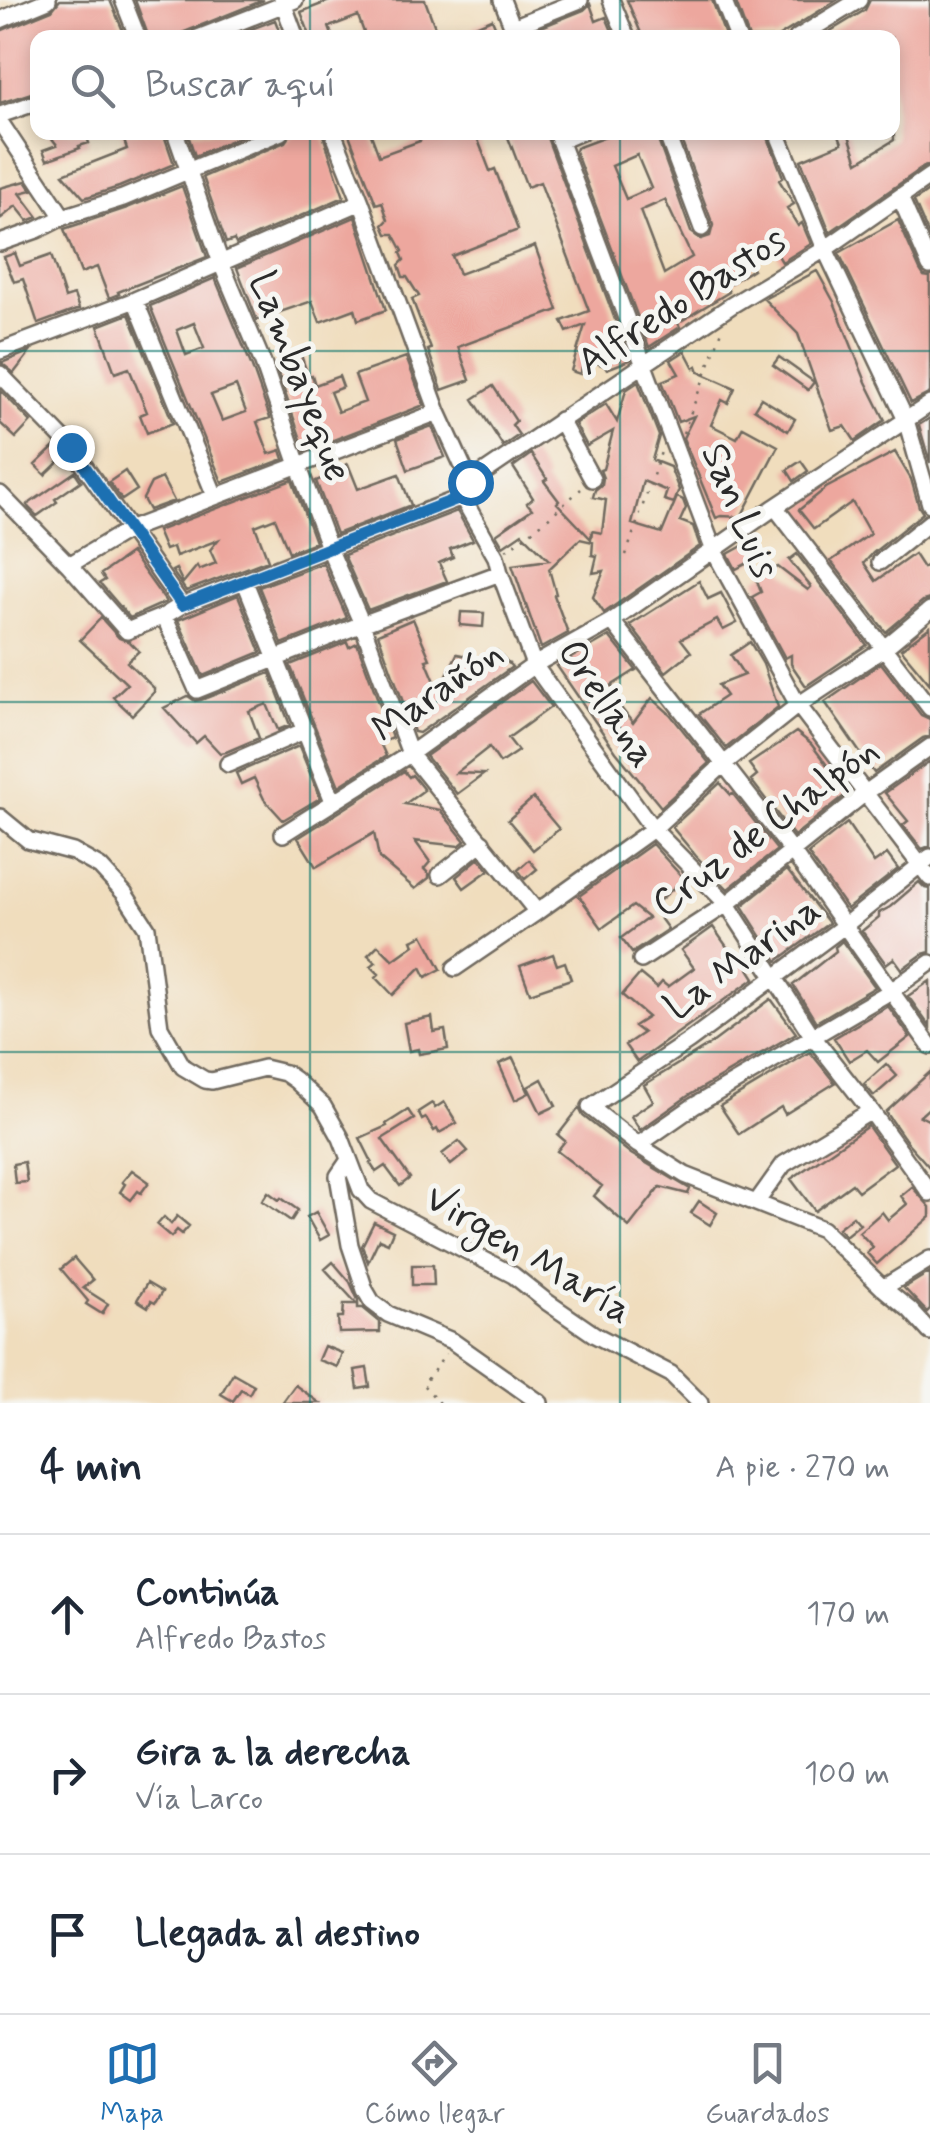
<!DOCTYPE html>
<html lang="es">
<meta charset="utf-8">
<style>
body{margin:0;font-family:Mynerve,sans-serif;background:#f2f2f3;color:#1f2937}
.stop{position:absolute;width:30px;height:30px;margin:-22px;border:8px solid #1f6fb2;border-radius:50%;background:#fff}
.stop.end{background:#1f6fb2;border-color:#fff;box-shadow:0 2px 10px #0008}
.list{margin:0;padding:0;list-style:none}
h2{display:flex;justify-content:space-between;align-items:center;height:130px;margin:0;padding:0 40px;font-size:42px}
h2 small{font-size:32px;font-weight:400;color:#747a83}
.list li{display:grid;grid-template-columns:65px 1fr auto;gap:30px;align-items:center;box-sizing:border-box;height:160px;padding:0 40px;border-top:2px solid #e0e1e3}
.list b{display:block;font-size:38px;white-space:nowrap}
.list p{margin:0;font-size:32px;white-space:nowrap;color:#747a83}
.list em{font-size:32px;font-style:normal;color:#747a83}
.icon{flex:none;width:55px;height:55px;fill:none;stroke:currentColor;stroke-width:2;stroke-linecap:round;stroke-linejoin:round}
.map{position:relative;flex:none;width:930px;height:1403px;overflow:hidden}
.search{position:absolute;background:#fff;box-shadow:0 5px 15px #0003;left:30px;right:30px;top:30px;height:110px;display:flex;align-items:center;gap:25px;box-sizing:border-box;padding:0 35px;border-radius:20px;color:#747a83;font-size:38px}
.sheet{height:610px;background:#fff}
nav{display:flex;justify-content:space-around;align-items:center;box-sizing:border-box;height:140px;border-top:2px solid #e0e1e3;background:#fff;font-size:28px;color:#747a83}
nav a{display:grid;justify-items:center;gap:5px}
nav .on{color:#1f6fb2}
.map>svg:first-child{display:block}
</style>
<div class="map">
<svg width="930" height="1403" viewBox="0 0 930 1403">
<rect width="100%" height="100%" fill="#f6f6f2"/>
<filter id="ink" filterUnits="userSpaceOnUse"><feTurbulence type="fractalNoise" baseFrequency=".01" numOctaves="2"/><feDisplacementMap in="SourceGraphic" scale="20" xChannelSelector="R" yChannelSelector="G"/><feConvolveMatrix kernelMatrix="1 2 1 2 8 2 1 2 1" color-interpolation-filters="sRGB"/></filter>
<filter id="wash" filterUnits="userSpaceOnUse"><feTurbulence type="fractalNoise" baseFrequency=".0048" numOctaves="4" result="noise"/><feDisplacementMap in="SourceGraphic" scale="40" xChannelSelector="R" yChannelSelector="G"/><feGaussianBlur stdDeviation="2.25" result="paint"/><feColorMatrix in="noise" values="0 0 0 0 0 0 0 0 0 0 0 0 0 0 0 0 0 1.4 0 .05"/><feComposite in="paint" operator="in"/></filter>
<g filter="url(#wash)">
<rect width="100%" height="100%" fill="#f0ddbd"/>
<g id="blocks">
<path fill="#eda79e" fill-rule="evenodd" d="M 60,0 L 110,0 L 126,38 L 38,38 L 38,91 L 0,103 L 0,31 L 52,10 Z
M 135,0 L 264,0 L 177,35 L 178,38 L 149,38 Z
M 332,0 L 425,0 L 439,38 L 366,38 L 358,16 L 329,27 L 333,38 L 311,38 L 301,12 Z
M 627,0 L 712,0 L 726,38 L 643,38 Z
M 735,0 L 837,0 L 776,38 L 749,38 Z
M 870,0 L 930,0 L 930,165 L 924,167 L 830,232 L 801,160 L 842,143 L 838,132 L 848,132 L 858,162 L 894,140 L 892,38 L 819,38 L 865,10 Z
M 590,4 L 596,21 L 606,17 L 615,38 L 531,38 L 529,32 L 584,10 Z
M 492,19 L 500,38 L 477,38 L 473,27 Z
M 275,20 L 282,38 L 243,38 L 241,33 Z
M 47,132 L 85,132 L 89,143 L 79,146 L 80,148 L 47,160 L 43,150 L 57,145 Z
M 121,132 L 163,132 L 174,164 L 119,187 L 84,198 L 63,174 L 127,149 Z
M 187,132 L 251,132 L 195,156 Z
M 292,132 L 322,132 L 344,197 L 236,244 L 234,240 L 226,243 L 203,177 L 285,142 Z
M 348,132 L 370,132 L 379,156 L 420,141 L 416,132 L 475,132 L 490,171 L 495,169 L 518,230 L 452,256 L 459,274 L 535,246 L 558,310 L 458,347 L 470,380 L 442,390 L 428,350 L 431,349 L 412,299 L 419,296 L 407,277 L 403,277 L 399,265 L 404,260 L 401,253 L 403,251 L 394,234 L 387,234 L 383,225 L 388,220 L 382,202 L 376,204 Z
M 506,132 L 545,132 L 630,360 L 607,369 L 605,366 L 585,359 L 580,374 L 571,371 L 585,325 L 567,332 L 562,321 L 589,311 L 540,182 L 527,187 Z
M 619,132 L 655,132 L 691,232 L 701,239 L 710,236 L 713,225 L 678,132 L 766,132 L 783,177 L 779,180 L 794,204 L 787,208 L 798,226 L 802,223 L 811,244 L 782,262 L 773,247 L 748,261 L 753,269 L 726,286 L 729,292 L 678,323 L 680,327 L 649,347 L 575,151 L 576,148 ZM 637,155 L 651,188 L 626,199 L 612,166 ZM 665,200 L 692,257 L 664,274 L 640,211 Z
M 26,181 L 32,190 L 20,193 L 38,217 L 28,221 L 16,206 L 0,219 L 0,188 Z
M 182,186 L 207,257 L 118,292 L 119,294 L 109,298 L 97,267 L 81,273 L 64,229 L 127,208 Z
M 930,190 L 930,238 L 914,201 Z
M 355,217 L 386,310 L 358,320 L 355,309 L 320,322 L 312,301 L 257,320 L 237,268 Z
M 898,220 L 920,270 L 924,276 L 930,277 L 930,393 L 911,403 L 839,253 Z
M 15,253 L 20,266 L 51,255 L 65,298 L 74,295 L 79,309 L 38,324 L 23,279 L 14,282 L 4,257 Z
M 817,271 L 834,302 L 866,382 L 885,420 L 855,441 L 845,426 L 832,430 L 798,334 L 764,299 Z
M 215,278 L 252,367 L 270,418 L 257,422 L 269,454 L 281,450 L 284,459 L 222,482 L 150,306 ZM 194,323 L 204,348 L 186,355 L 177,330 ZM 236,386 L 246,412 L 222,421 L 211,395 Z
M 129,314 L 173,423 L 147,433 L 140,415 L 147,412 L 129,368 L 115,373 L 98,326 Z
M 31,351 L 14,373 L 0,362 L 4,362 Z
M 685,351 L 694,368 L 697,366 L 699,372 L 735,388 L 728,403 L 722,400 L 711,425 L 737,438 L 743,427 L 778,446 L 741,517 L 721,516 L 716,518 L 683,438 L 694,416 L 678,422 L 662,381 L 679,374 L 671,360 Z
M 301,355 L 308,376 L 312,375 L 315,385 L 339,376 L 343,387 L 330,392 L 338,412 L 365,402 L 355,375 L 406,357 L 424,405 L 305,451 L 275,364 Z
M 779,357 L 814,382 L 808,390 L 773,365 Z
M 638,382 L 659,436 L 652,460 L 670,467 L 679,490 L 674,503 L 664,500 L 667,491 L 643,481 L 632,524 L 662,533 L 677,497 L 683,500 L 686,508 L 680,521 L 693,526 L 700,546 L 604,613 L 593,597 L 604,571 L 593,573 L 597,556 L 592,555 L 593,542 L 580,539 L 549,569 L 556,594 L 554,595 L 568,633 L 541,648 L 512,565 L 549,560 L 522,533 L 503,546 L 496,534 L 532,509 L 527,503 L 533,498 L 513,467 L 531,454 L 547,479 L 544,481 L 559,501 L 557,503 L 591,539 L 592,531 L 602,533 L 606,500 L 593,497 L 595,490 L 602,484 L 603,478 L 600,470 L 603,469 L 613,431 L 587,446 L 575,424 L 606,404 L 617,422 L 626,390 Z
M 493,386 L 516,421 L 512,425 L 519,435 L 503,446 L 473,399 Z
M 0,390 L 31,422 L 16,438 L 0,423 Z
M 761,398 L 795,419 L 788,431 L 754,409 Z
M 930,418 L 930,463 L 919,425 Z
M 432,426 L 445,457 L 408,470 L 397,439 Z
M 55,446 L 64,457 L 45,475 L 35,465 Z
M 895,452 L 911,479 L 919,507 L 923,513 L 873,553 L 864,563 L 876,581 L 914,554 L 923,568 L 930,563 L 930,599 L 923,601 L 886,632 L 831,561 L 870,534 L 852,502 L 814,529 L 799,510 L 826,488 Z
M 801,461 L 808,471 L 794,481 L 787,470 Z
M 348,464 L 358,489 L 399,474 L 411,505 L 336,534 L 316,481 L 338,472 L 336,469 Z
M 125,471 L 137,490 L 122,500 L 109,482 Z
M 75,472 L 81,481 L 55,499 L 57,502 L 37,516 L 29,508 L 27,505 Z
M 162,478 L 174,501 L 149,510 L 143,499 L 151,483 Z
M 292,480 L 315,542 L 289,552 L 275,518 L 255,526 L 268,560 L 186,591 L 172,571 L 176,569 L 183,583 L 197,566 L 199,570 L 216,563 L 210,550 L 218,540 L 176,556 L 173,547 L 165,550 L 157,531 Z
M 457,511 L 473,540 L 450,549 L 453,557 L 439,563 L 447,581 L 368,610 L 344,555 Z
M 748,543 L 763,555 L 736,569 L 728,554 Z
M 131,553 L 166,602 L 130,618 L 100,583 L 105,580 L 101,574 Z
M 797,554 L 867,645 L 806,686 L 791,664 L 791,655 L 785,658 L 752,597 L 761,592 L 756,579 L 778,567 L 808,590 L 811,587 L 789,560 Z
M 323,563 L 347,618 L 282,644 L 259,587 Z
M 699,581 L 708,599 L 721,593 L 737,623 L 723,630 L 717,620 L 681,639 L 691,652 L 666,672 L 630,625 Z
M 238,595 L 261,652 L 203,676 L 178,620 Z
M 461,612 L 484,613 L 483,627 L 460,625 Z
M 101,618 L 119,638 L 130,642 L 139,651 L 127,662 L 154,688 L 154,692 L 132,715 L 113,697 L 127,684 L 80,640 Z
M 413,619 L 430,659 L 426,660 L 439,691 L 457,654 L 487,660 L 490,650 L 497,651 L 512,667 L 419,733 L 414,732 L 378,634 Z
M 930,627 L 930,684 L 901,649 Z
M 609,636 L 636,670 L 611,686 L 615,690 L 608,691 L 628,717 L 633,723 L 652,698 L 670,714 L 709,763 L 661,807 L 616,752 L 557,666 Z
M 347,642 L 349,647 L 357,643 L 392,738 L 380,743 L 386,756 L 339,786 L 290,665 Z
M 750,642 L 763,664 L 778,707 L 726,748 L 699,714 L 726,696 L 718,685 L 744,675 L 731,655 Z
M 881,663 L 921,715 L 930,719 L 930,736 L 923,738 L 874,773 L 825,702 Z
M 270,673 L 290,725 L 278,730 L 267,704 L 249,711 L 259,738 L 226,752 L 220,753 L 204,736 L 196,743 L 164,708 L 188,696 L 195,701 L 201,700 Z
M 531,681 L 551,707 L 508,738 L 518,751 L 500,763 L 489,747 L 456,773 L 484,774 L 457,794 L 426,756 Z
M 796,732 L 811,744 L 848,793 L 794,836 L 751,780 L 757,775 L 749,764 Z
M 299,746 L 320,798 L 283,820 L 264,799 L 254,778 L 241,784 L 236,773 Z
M 930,761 L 930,846 L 922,849 L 903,825 L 908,821 L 885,793 Z
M 404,771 L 409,777 L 412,775 L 424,790 L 405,804 L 440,810 L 465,841 L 459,846 L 415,841 L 430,862 L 424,869 L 429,874 L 429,878 L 415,889 L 379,858 L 374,833 L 316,867 L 298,838 Z
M 720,783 L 731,795 L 733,794 L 777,850 L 728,889 L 696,856 L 672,827 Z
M 533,798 L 559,829 L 533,850 L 508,820 Z
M 847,823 L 874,863 L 887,854 L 898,869 L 847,909 L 808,854 Z
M 652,844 L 684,879 L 652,907 L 668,929 L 632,953 L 621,938 L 648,918 L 633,906 L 602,928 L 579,896 Z
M 479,858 L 489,870 L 464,888 L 456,877 Z
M 529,860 L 537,869 L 525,879 L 518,870 Z
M 787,870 L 829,923 L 777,961 L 742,906 Z
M 919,882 L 925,888 L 930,889 L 930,952 L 923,954 L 902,969 L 894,958 L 886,964 L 862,931 L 879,917 L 879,913 L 890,907 Z
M 713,927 L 734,957 L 741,956 L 755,978 L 637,1062 L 625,1045 L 643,1033 L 634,1026 L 648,1017 L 622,995 L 640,974 L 657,988 L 662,982 L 668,987 L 694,968 L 681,950 Z
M 423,935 L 441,969 L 426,977 L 421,967 L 393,995 L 376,977 L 379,974 L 371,966 L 376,962 L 368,955 L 378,945 L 393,960 L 414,945 L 412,940 Z
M 842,941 L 875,987 L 816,1022 L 793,985 L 836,951 L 835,947 Z
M 553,954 L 557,965 L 565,962 L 571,979 L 530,993 L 520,966 Z
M 930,981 L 930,1027 L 908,996 Z
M 771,999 L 796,1033 L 688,1096 L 640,1130 L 631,1116 L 653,1101 L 644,1085 L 712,1043 Z
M 888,1006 L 910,1037 L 878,1062 L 867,1050 L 849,1061 L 834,1038 Z
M 432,1017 L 434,1032 L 445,1030 L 448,1049 L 419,1054 L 418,1049 L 409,1051 L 404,1023 Z
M 810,1052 L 835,1083 L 785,1114 L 781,1107 L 739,1134 L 720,1106 Z
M 513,1058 L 529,1093 L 515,1100 L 499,1064 Z
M 886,1064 L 897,1076 L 874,1096 L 864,1084 Z
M 930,1072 L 930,1107 L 920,1116 L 930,1121 L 930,1168 L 907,1142 L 886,1112 Z
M 542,1079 L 556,1106 L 541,1113 L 528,1087 Z
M 444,1102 L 457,1123 L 439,1133 L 437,1129 L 434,1131 L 426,1118 L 422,1120 L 418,1112 L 432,1103 L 435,1108 Z
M 579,1108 L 583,1116 L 631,1154 L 690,1189 L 688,1194 L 660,1187 L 629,1227 L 594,1196 L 602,1186 L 557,1151 L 565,1141 L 558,1135 Z
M 408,1110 L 414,1119 L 382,1139 L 410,1178 L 400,1186 L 385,1166 L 376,1172 L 370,1163 L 372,1162 L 360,1138 L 387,1126 L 386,1124 Z
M 868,1126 L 895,1164 L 858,1191 L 852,1184 L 815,1211 L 791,1179 Z
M 459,1141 L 468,1151 L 451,1165 L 442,1154 Z
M 24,1162 L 27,1182 L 15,1183 L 13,1164 Z
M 132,1170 L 149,1182 L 141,1193 L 138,1191 L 131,1200 L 120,1192 L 125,1184 L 122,1182 Z
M 912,1187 L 930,1207 L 930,1217 L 877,1264 L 867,1253 L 873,1247 L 859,1232 L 882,1212 L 888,1220 L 907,1204 L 901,1196 Z
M 268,1192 L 279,1200 L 281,1198 L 298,1210 L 291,1221 L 262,1201 Z
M 699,1201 L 717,1213 L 710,1225 L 691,1213 Z
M 316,1212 L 329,1235 L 320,1240 L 307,1217 Z
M 177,1216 L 189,1226 L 182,1234 L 177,1230 L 171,1237 L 157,1225 L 164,1217 L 171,1224 Z
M 853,1216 L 860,1224 L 845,1236 L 838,1228 Z
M 374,1222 L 393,1231 L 388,1243 L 379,1239 L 368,1262 L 362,1246 Z
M 74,1258 L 93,1280 L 83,1288 L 108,1304 L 102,1314 L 86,1304 L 88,1301 L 61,1269 Z
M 333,1262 L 350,1282 L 358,1300 L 358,1308 L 363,1308 L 380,1322 L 380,1332 L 339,1333 L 338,1317 L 343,1317 L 344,1304 L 357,1304 L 325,1269 Z
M 412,1265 L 433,1265 L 434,1285 L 412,1285 Z
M 930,1272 L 930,1309 L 927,1312 L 904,1288 Z
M 147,1283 L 162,1292 L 155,1303 L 151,1301 L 148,1307 L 137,1300 Z
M 324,1346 L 342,1353 L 337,1367 L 318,1360 Z
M 367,1368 L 370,1387 L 358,1389 L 355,1370 Z
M 233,1373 L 254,1385 L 249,1394 L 241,1389 L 233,1401 L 221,1394 Z
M 295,1385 L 320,1403 L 282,1403 Z"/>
</g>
</g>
<g filter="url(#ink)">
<use href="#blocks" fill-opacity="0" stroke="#70695e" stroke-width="2.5"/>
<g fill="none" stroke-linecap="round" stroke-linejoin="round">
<g stroke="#70695e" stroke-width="20">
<path id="minor" d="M 123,0 L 138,38
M 282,0 L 296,38
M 502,0 L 517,38
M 611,0 L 627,38
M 723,0 L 738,38
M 0,20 L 48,0
M 513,27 L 580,0
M 198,38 L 295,0
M 797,38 L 859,0
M 0,115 L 38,102
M 0,122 L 63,217
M 175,132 L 221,263 L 263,363 L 298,465 L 329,548 L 362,624 L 410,754 L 537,912 L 653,829 L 725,763 L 798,705 L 883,649 L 930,610
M 333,132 L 361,202 L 438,412 L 470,482
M 556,132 L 714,551 L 798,705 L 930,878
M 666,132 L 702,228
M 777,132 L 825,249 L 906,420 L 930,504
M 560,141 L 581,132
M 930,176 L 825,249 L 732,305 L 470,482 L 462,497 L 496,557 L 500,573 L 534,665 L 653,829 L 727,904 L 813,1037 L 871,1111 L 930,1193
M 900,197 L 930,266
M 0,243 L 37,230 L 63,217 L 123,198 L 281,132
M 135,300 L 215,496
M 0,351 L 135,300 L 361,202
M 0,374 L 71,447 L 182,605
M 560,420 L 592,479
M 0,494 L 69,565 L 127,631 L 164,616 L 182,605 L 462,497
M 775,507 L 930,708
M 880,562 L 930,522
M 69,565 L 128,530 L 438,412
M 245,582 L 333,801
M 164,616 L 197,690 L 362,624 L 500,573
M 612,621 L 791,850 L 930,1046
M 228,764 L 306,730
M 0,817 L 28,840 L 73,852 L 100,867 L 124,893 L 147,928 L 160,1027 L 183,1067 L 205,1080 L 212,1081 L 264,1068 L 285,1073 L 295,1080 L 323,1106 L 341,1138 L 361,1190 L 371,1201 L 513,1275 L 547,1302 L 595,1335 L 671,1374 L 700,1403
M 283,834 L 410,754 L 534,665 L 612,621 L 775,507 L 930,404
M 440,875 L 482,842
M 641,960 L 727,904 L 864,794 L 930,747
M 455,968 L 537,912
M 871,1111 L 784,1164 L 756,1203 L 685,1175 L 638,1145 L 590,1107 L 689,1041 L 844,926 L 930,857
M 638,1145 L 694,1106 L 891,991 L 930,963
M 349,1160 L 338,1176 L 350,1245 L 365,1290 L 372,1302 L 388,1314 L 452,1341 L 540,1403
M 756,1203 L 822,1229 L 883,1288 L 910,1310 L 930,1332
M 883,1288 L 930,1259"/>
</g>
<path stroke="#70695e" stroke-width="2.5" stroke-dasharray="2.5 8" stroke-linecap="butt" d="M 683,433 L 723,328
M 506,550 L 545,521 L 581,489
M 626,555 L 661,452
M 440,1403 L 423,1385 L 446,1354"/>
<use href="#minor" stroke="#fff" stroke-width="15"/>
</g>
</g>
<g fill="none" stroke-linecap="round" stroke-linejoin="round" filter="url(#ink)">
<path stroke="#1f6fb2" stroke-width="12" d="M 71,447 L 182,605 L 462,497 L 470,482"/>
</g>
<path fill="none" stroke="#0f766e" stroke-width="2.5" stroke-opacity="0.55" d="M 310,0 L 310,38M 620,0 L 620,38M 310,132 L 310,1403M 620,132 L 620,1403M 0,351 L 930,351M 0,702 L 930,702M 0,1052 L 930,1052"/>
<g text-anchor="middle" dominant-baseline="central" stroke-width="10" stroke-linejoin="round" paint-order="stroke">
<g font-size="40" fill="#2b2b2b" stroke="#f6f6f2">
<text transform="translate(682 302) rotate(-33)">Alfredo Bastos</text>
<text transform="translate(299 377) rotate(69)">Lambayeque</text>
<text transform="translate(739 511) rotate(67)">San Luis</text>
<text transform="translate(438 692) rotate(-35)">Marañón</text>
<text transform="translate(606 704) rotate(56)">Orellana</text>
<text transform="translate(766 828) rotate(-37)">Cruz de Chalpón</text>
<text transform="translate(743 959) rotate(-36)">La Marina</text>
<text transform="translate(528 1255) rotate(31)">Virgen María</text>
</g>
</g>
</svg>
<div class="stop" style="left:470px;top:482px"></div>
<div class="stop end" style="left:71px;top:447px"></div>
<div class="search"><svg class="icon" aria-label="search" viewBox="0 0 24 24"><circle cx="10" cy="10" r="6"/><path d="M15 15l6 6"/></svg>Buscar aquí</div>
</div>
<section class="sheet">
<h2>4 min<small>A pie · 270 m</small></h2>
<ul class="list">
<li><svg class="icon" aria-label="ahead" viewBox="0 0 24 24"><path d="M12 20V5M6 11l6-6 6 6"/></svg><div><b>Continúa</b><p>Alfredo Bastos</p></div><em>170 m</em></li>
<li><svg class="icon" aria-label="right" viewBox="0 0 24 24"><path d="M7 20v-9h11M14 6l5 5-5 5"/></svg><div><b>Gira a la derecha</b><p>Vía Larco</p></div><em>100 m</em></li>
<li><svg class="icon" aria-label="arrive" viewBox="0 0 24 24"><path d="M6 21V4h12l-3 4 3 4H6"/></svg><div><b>Llegada al destino</b></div></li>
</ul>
</section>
<nav>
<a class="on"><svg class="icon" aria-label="map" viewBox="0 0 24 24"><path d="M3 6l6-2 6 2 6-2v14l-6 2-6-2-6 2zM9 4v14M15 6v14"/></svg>Mapa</a>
<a><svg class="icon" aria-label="directions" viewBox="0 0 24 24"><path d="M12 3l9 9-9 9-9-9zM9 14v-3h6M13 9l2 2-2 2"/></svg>Cómo llegar</a>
<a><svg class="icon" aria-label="saved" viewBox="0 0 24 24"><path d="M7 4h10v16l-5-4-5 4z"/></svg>Guardados</a>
</nav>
